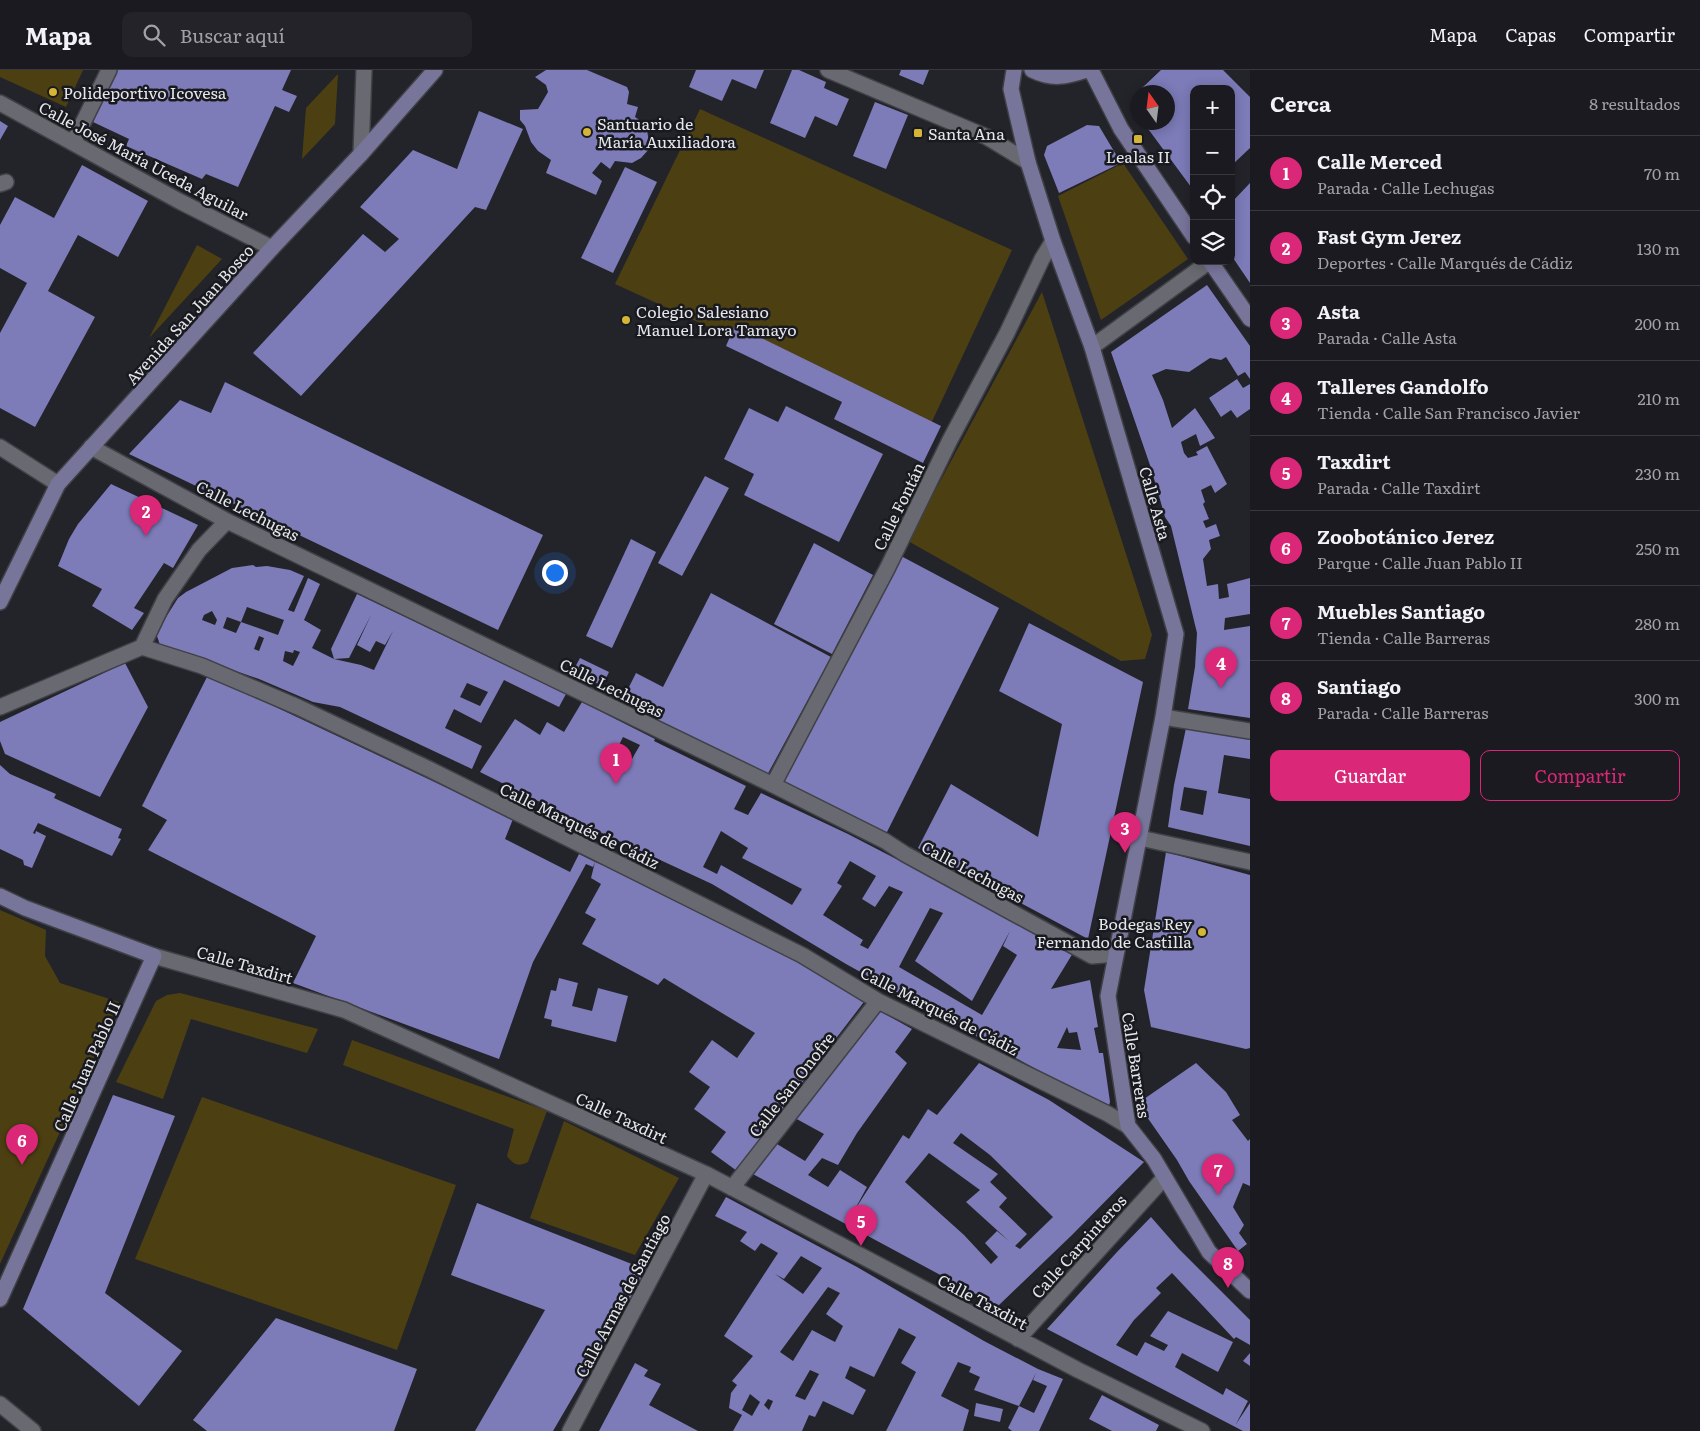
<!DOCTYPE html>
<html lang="es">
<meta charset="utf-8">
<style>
body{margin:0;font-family:Literata,serif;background:#232329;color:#f1f3f6}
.controls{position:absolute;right:15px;top:15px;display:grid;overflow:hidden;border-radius:10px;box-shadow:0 2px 12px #0003}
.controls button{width:45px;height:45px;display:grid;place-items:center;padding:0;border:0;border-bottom:1px solid #38383e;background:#1a1a20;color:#f1f3f6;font:25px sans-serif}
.compass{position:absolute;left:1130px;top:15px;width:45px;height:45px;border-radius:50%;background:#1a1a20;box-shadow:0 2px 12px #0003;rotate:346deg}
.you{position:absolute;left:554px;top:502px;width:18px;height:18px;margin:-12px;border:4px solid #fff;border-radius:50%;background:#1a73e8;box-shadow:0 0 0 8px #1a73e833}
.badge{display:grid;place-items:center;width:32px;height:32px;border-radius:50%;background:#db2777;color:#fff;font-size:16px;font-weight:700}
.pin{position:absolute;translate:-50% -41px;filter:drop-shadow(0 1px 2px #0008)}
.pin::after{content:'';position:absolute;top:26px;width:18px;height:15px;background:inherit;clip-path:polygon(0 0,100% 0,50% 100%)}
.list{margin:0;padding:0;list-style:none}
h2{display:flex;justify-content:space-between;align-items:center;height:65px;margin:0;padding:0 20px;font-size:21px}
h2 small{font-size:16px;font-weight:400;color:#9fa1a5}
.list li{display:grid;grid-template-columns:32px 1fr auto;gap:15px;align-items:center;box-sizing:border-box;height:75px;padding:0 20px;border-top:1px solid #38383e}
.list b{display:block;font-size:19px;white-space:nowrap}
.list p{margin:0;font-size:16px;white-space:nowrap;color:#9fa1a5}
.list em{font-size:16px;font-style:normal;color:#9fa1a5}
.actions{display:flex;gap:10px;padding:15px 20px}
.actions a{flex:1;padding:11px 0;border:1px solid #db2777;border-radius:10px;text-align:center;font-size:18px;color:#db2777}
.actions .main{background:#db2777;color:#fff}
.icon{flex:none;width:28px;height:28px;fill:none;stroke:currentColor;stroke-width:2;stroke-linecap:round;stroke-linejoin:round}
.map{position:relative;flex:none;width:1250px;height:1361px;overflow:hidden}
header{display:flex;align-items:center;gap:30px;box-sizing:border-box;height:70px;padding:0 25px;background:#1a1a20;border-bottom:1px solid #38383e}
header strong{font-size:24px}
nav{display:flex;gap:28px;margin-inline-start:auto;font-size:18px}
.search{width:350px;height:45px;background:#232329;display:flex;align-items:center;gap:12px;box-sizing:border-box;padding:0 18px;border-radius:10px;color:#9fa1a5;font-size:19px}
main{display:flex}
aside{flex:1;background:#1a1a20}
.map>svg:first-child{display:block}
</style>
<header>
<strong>Mapa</strong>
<div class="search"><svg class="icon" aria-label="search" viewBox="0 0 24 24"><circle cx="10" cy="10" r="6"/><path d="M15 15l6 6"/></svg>Buscar aquí</div>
<nav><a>Mapa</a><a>Capas</a><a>Compartir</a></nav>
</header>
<main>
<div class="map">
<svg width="1250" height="1361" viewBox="0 0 1250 1361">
<rect width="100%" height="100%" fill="#23232a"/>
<path fill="#4c4012" d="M 0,0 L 83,0 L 66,37 L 0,7 Z
M 338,4 L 335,54 L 302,89 L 306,38 Z
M 700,39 L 1012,180 L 929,358 L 615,214 Z
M 1123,93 L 1188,189 L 1101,250 L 1058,126 Z
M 197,175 L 222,189 L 149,268 Z
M 1042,222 L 1152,565 L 1145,589 L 1121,591 L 908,471 Z
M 0,840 L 46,860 L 45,886 L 60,913 L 119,932 L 0,1194 Z
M 180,923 L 318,959 L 307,983 L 191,949 L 163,1029 L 116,1012 L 156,931 L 167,925 Z
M 352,970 L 547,1041 L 528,1092 C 518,1097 514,1095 507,1086 L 514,1059 L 343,995 Z
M 202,1027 L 456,1115 L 397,1280 L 135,1189 Z
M 564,1051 L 679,1108 L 635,1185 L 530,1148 Z"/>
<path fill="#7d7bb8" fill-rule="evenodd" d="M 116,0 L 291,0 L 282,20 L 297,26 L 289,42 L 275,36 L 238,117 L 206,104 L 202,109 L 126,76 L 129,69 L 93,52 Z
M 546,0 L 587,0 L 627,17 L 629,22 L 627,34 L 638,37 L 635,47 L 644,53 L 647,60 L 650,78 L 641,88 L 632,93 L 615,91 L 610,99 L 601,92 L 592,103 L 602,111 L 596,125 L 546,103 L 551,90 L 538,81 L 531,72 L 525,56 L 520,50 L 520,40 L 538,39 L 548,22 L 546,15 L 535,7 Z
M 696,0 L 764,0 L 756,19 L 732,9 L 722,31 L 689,17 Z
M 792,0 L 799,0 L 826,12 L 824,18 L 849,29 L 837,56 L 815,46 L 805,68 L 770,53 Z
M 901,0 L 929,0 L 923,15 L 899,5 Z
M 1161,0 L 1223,0 L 1250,27 L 1250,78 L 1231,96 L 1231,19 L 1194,19 L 1194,121 L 1143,52 L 1168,52 L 1168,22 L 1142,22 L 1142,18 Z
M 875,32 L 908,45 L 886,99 L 853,86 Z
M 479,41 L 523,59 L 486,140 L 475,137 L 301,326 L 253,283 L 363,164 L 385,182 L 399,169 L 360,137 L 413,80 L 457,99 Z
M 0,51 L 8,56 L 0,70 Z
M 1087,55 L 1099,56 L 1121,93 L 1059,123 L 1044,85 L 1047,76 Z
M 82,95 L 148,131 L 118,187 L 78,165 L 48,221 L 95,247 L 35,357 L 0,338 L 0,263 L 27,213 L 0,198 L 0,155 L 15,127 L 54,148 Z
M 625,97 L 657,112 L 613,203 L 581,188 Z
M 1250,113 L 1250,213 L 1231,185 L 1231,133 Z
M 1207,215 L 1250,276 L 1250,309 L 1245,302 L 1238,306 L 1226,287 L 1221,290 L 1210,288 L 1189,302 L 1166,299 L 1152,305 L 1163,330 L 1172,358 L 1195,338 L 1215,368 L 1200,376 L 1196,364 L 1181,372 L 1184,383 L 1188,388 L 1198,385 L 1196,382 L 1207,376 L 1227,414 L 1215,423 L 1211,415 L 1201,420 L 1205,432 L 1203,434 L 1209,449 L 1203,451 L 1206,458 L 1216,454 L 1220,466 L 1209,470 L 1211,479 L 1203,489 L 1207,516 L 1218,514 L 1219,529 L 1229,527 L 1227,514 L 1250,508 L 1250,544 L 1225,548 L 1224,560 L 1250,556 L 1250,648 L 1188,639 L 1195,597 L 1197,563 L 1171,456 L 1165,447 L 1151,398 L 1111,282 Z
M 735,255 L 941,356 L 923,393 L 834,349 L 842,332 L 726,276 Z
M 1237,309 L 1243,318 L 1250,314 L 1250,339 L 1237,348 L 1231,340 L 1221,347 L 1209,328 Z
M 225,312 L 543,465 L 498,560 L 129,384 L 180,330 L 211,343 Z
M 786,336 L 883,384 L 839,472 L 744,425 L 754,404 L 724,389 L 749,338 L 778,352 Z
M 705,406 L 729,418 L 682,506 L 658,493 Z
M 111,414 L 198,455 L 173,498 L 164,493 L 134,538 L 144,543 L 132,560 L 92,536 L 102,519 L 58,496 L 69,469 L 78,454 Z
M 631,469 L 656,482 L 612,578 L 586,566 Z
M 814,473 L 873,505 L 832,584 L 774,554 Z
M 901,486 L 999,538 L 885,766 L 777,713 Z
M 253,495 L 256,497 L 267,496 L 290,500 L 304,506 L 288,540 L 294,542 L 308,508 L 320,514 L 304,550 L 321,560 L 312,578 L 334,589 L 361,595 L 374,600 L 393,561 L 385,575 L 376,571 L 370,582 L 357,575 L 371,545 L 349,588 L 334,589 L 331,579 L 357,524 L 566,624 L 559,637 L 504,610 L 481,653 L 454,639 L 445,658 L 482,676 L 472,699 L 340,637 L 313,632 L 259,609 L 160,575 L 156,563 L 178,528 L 186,522 L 232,498 ZM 247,537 L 284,550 L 278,565 L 241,552 L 236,563 L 223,558 L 227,547 L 241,552 ZM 212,541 L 217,550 L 215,555 L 202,550 L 204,545 ZM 259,566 L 264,568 L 259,581 L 254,579 ZM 294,580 L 300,582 L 293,596 L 283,591 L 285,581 L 293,583 ZM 467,613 L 488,622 L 480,636 L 460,627 Z
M 711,523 L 831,587 L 765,709 L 619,637 L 636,603 L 663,617 Z
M 1029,553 L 1143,612 L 1088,869 L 918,778 L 951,714 L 1038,767 L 1062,654 L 999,621 Z
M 580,588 L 609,602 L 602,616 L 573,601 Z
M 125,593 L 148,637 L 100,727 L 5,684 L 0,671 L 0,652 Z
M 208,605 L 513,749 L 505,769 L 570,802 L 579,784 L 595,792 L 593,797 L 586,794 L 533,892 L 499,989 L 293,913 L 316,866 L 148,780 L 167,750 L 142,736 Z
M 582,632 L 655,669 L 654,671 L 746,716 L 734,739 L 748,745 L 761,723 L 848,764 L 956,820 L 1073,883 L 1051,919 L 1090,910 L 1098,957 L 1094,958 L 1099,983 L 1103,983 L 1110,1032 L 1108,1039 L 846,894 L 712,814 L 604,764 L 480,702 L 515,649 L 540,665 L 547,652 L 564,662 ZM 623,667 L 640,675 L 624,703 L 609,695 ZM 721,761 L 748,778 L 742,788 L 802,819 L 792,835 L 721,795 L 717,804 L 703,797 ZM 850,791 L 876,806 L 862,829 L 875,837 L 889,816 L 903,822 L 868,879 L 860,875 L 863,870 L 823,845 L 842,816 L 837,813 ZM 930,838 L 943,843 L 915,891 L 972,931 L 1010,861 L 1003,876 L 1017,885 L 982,945 L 899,897 ZM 1067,957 L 1069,963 L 1077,962 L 1081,980 L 1057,978 Z
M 1186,658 L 1250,668 L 1250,689 L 1224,685 L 1218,723 L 1250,729 L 1250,776 L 1168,757 L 1174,715 ZM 1184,717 L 1207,721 L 1203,745 L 1180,740 Z
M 0,695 L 10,704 L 56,724 L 54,728 L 122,759 L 118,768 L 121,769 L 112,786 L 38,753 L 33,763 L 35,764 L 36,761 L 46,766 L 32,798 L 24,795 L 23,790 L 0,779 Z
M 1166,782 L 1250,805 L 1250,978 L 1246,979 L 1151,957 L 1144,920 Z
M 595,792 L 620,802 L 806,893 L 867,928 L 791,1027 L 737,1101 L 711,1082 L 726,1062 L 694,1039 L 710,1017 L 689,1002 L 712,970 L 737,988 L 755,963 L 664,908 L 658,915 L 582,874 L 596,849 L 585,843 L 601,814 L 591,808 Z
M 559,908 L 578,913 L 572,936 L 592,941 L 598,918 L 628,926 L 616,972 L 551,956 L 552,950 L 544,948 L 551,920 L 556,921 Z
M 876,939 L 912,959 L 895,982 L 907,993 L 857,1063 L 838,1095 L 822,1088 L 808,1105 L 828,1117 L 840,1100 L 867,1117 L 854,1141 L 903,1065 L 909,1069 L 928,1039 L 937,1045 L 979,993 L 1049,1030 L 1144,1092 L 1072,1165 L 998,1236 L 749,1102 L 772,1071 L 805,1091 L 824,1064 L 793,1047 ZM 961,1063 L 990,1085 L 1053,1147 L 1020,1179 L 1015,1176 L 1027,1164 L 999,1137 L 1007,1128 L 990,1112 L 998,1104 L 953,1073 ZM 929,1083 L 980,1120 L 966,1132 L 1009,1171 L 997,1161 L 985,1173 L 998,1187 L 991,1194 L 964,1165 L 905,1112 Z
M 1196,993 L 1226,1022 L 1240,1045 L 1232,1050 L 1248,1071 L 1250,1069 L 1250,1116 L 1243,1113 L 1233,1137 L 1244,1155 L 1239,1163 L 1247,1174 L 1238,1181 L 1189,1111 L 1177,1090 L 1147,1047 L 1144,1029 Z
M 113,1025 L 175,1046 L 105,1223 L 182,1281 L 139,1336 L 23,1239 Z
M 726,1127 L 857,1197 L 984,1271 L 1038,1299 L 1063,1309 L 1039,1361 L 1012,1361 L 1008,1358 L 1019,1336 L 1034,1343 L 1047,1316 L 1033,1310 L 1036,1303 L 1019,1336 L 974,1320 L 980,1307 L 969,1302 L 971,1297 L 958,1292 L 941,1326 L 969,1340 L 963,1361 L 886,1361 L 916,1302 L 901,1293 L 916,1267 L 899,1258 L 874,1307 L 850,1296 L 845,1308 L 866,1320 L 853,1345 L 823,1331 L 815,1347 L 809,1345 L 802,1361 L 733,1361 L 742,1345 L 729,1338 L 731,1323 L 737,1315 L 732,1311 L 753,1286 L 724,1266 L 778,1183 L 761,1173 L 755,1181 L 740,1171 L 747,1162 L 715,1146 ZM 801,1186 L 822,1198 L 803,1224 L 775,1204 L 784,1209 ZM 828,1217 L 840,1223 L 826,1244 L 843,1256 L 835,1272 L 812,1260 L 793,1291 L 780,1282 ZM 810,1300 L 819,1304 L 805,1330 L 795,1326 ZM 750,1324 L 760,1332 L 752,1346 L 742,1340 ZM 768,1329 L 773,1331 L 769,1340 L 764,1335 Z
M 477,1133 L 647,1200 L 553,1361 L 475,1361 L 545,1240 L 451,1205 Z
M 1151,1147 L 1179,1179 L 1250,1250 L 1250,1275 L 1236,1267 L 1234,1269 L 1172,1203 L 1156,1218 L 1161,1223 L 1134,1250 L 1116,1275 L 1137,1286 L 1145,1272 L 1164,1281 L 1168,1275 L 1150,1266 L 1168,1241 L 1233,1272 L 1218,1302 L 1182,1283 L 1175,1297 L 1223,1325 L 1226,1318 L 1248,1331 L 1236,1354 L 1250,1333 L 1250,1361 L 1243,1361 L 1047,1259 L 1117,1182 Z
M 276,1248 L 417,1299 L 394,1361 L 207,1361 L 193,1350 Z
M 1250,1283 L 1250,1296 L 1243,1291 Z
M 635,1293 L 648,1300 L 644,1306 L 661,1314 L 649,1335 L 698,1361 L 599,1361 Z
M 1102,1325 L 1159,1355 L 1156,1361 L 1112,1361 L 1089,1349 Z
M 976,1333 L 1003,1339 L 1000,1352 L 974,1346 Z"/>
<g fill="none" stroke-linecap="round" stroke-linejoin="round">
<g stroke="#404146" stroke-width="18">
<path id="street" d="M 828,0 L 987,67 L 1028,92
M 0,33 L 179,131 L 272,178
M 73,73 L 109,0
M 361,84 L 364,0
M 0,114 L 6,112
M 1092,277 L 1210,191
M 0,377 L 58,414
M 91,377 L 227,451 L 773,715 L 885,771 L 905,784 L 1092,886 L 1115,884
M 227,451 L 199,480 L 165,529 L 142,577 L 202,596 L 298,637 L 429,699 L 802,885 L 878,931 L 1108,1044 L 1128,1056
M 0,637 L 142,577
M 1163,647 L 1250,661
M 773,715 L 887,499 L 950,370 L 1007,263 L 1042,189 L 1053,171
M 1140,768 L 1250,792
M 154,886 L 344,940 L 444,985 L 706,1104 L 1078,1300 L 1202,1361
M 732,1118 L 878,931
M 1018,1269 L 1164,1108
M 0,1334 L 33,1361
M 570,1361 L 706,1104"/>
</g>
<g stroke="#404146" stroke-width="18">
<path id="secondary" d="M 1014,0 L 1011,19 L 1028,92 L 1053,171 L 1092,277 L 1176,564 L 1163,647 L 1108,926 L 1128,1056 L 1154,1089 L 1209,1182 L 1250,1221
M 1032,0 C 1052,10 1066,7 1087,0
M 1091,0 L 1121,59 L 1194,167
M 1210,191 L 1250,249
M 0,532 L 58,414 L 272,178 L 361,84 L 435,0
M 0,826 L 25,838 L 154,886 L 0,1229"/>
</g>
<use href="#street" stroke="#696971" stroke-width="15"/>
<use href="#secondary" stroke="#77759a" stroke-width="15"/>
</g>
<g fill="#d5b535" stroke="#191920" stroke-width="2">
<circle cx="53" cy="22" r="5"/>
<circle cx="587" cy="62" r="5"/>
<rect x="913" y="58" width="10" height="10" rx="2.5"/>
<rect x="1133" y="64" width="10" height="10" rx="2.5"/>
<circle cx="626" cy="250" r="5"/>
<circle cx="1202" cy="862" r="5"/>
</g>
<g text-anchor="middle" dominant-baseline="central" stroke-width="5" stroke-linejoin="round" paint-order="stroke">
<g font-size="16" fill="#e6e7eb" stroke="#191920" text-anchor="start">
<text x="63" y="22">Polideportivo Icovesa</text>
<text x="597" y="53">Santuario de<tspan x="597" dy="18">María Auxiliadora</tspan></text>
<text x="928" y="63">Santa Ana</text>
<text x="1138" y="86" text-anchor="middle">Lealas II</text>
<text x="636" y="241">Colegio Salesiano<tspan x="636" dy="18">Manuel Lora Tamayo</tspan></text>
<text x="1192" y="853" text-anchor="end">Bodegas Rey<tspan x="1192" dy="18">Fernando de Castilla</tspan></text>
</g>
<g font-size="16" fill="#e6e7eb" stroke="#191920">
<text transform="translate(144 90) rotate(28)">Calle José María Uceda Aguilar</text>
<text transform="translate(189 244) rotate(-48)">Avenida San Juan Bosco</text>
<text transform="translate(1156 433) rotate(74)">Calle Asta</text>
<text transform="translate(898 436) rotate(-64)">Calle Fontán</text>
<text transform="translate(248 440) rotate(27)">Calle Lechugas</text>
<text transform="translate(612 617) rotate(26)">Calle Lechugas</text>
<text transform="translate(580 755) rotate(26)">Calle Marqués de Cádiz</text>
<text transform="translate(973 801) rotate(28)">Calle Lechugas</text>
<text transform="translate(245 894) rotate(16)">Calle Taxdirt</text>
<text transform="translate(940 940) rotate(27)">Calle Marqués de Cádiz</text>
<text transform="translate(1137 995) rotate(81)">Calle Barreras</text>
<text transform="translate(86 996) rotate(-66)">Calle Juan Pablo II</text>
<text transform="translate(791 1014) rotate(-52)">Calle San Onofre</text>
<text transform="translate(622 1047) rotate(25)">Calle Taxdirt</text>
<text transform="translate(1078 1176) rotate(-48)">Calle Carpinteros</text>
<text transform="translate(622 1225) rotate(-62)">Calle Armas de Santiago</text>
<text transform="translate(983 1231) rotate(28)">Calle Taxdirt</text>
</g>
</g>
</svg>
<div class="controls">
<button>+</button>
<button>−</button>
<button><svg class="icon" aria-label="locate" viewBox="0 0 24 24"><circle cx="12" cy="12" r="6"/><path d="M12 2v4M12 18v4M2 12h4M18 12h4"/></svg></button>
<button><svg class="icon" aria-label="layers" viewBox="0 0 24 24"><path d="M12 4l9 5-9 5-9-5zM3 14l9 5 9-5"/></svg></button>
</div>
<svg class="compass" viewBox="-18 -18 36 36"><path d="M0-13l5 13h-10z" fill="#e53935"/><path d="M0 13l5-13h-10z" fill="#9fa1a5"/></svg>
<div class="you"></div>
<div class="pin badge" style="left:616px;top:714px">1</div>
<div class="pin badge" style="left:146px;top:466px">2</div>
<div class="pin badge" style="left:1125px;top:783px">3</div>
<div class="pin badge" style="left:1221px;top:618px">4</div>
<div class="pin badge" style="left:861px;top:1176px">5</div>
<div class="pin badge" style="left:22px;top:1095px">6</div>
<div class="pin badge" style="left:1218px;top:1125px">7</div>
<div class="pin badge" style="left:1228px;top:1218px">8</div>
</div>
<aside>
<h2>Cerca<small>8 resultados</small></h2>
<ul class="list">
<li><span class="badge">1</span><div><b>Calle Merced</b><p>Parada · Calle Lechugas</p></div><em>70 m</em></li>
<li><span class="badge">2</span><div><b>Fast Gym Jerez</b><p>Deportes · Calle Marqués de Cádiz</p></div><em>130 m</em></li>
<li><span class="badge">3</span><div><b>Asta</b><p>Parada · Calle Asta</p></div><em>200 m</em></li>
<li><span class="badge">4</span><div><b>Talleres Gandolfo</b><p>Tienda · Calle San Francisco Javier</p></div><em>210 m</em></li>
<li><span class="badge">5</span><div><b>Taxdirt</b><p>Parada · Calle Taxdirt</p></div><em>230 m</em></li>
<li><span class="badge">6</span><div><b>Zoobotánico Jerez</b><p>Parque · Calle Juan Pablo II</p></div><em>250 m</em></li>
<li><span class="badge">7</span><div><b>Muebles Santiago</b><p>Tienda · Calle Barreras</p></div><em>280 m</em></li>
<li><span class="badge">8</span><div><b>Santiago</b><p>Parada · Calle Barreras</p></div><em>300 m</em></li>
</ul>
<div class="actions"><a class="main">Guardar</a><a>Compartir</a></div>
</aside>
</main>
